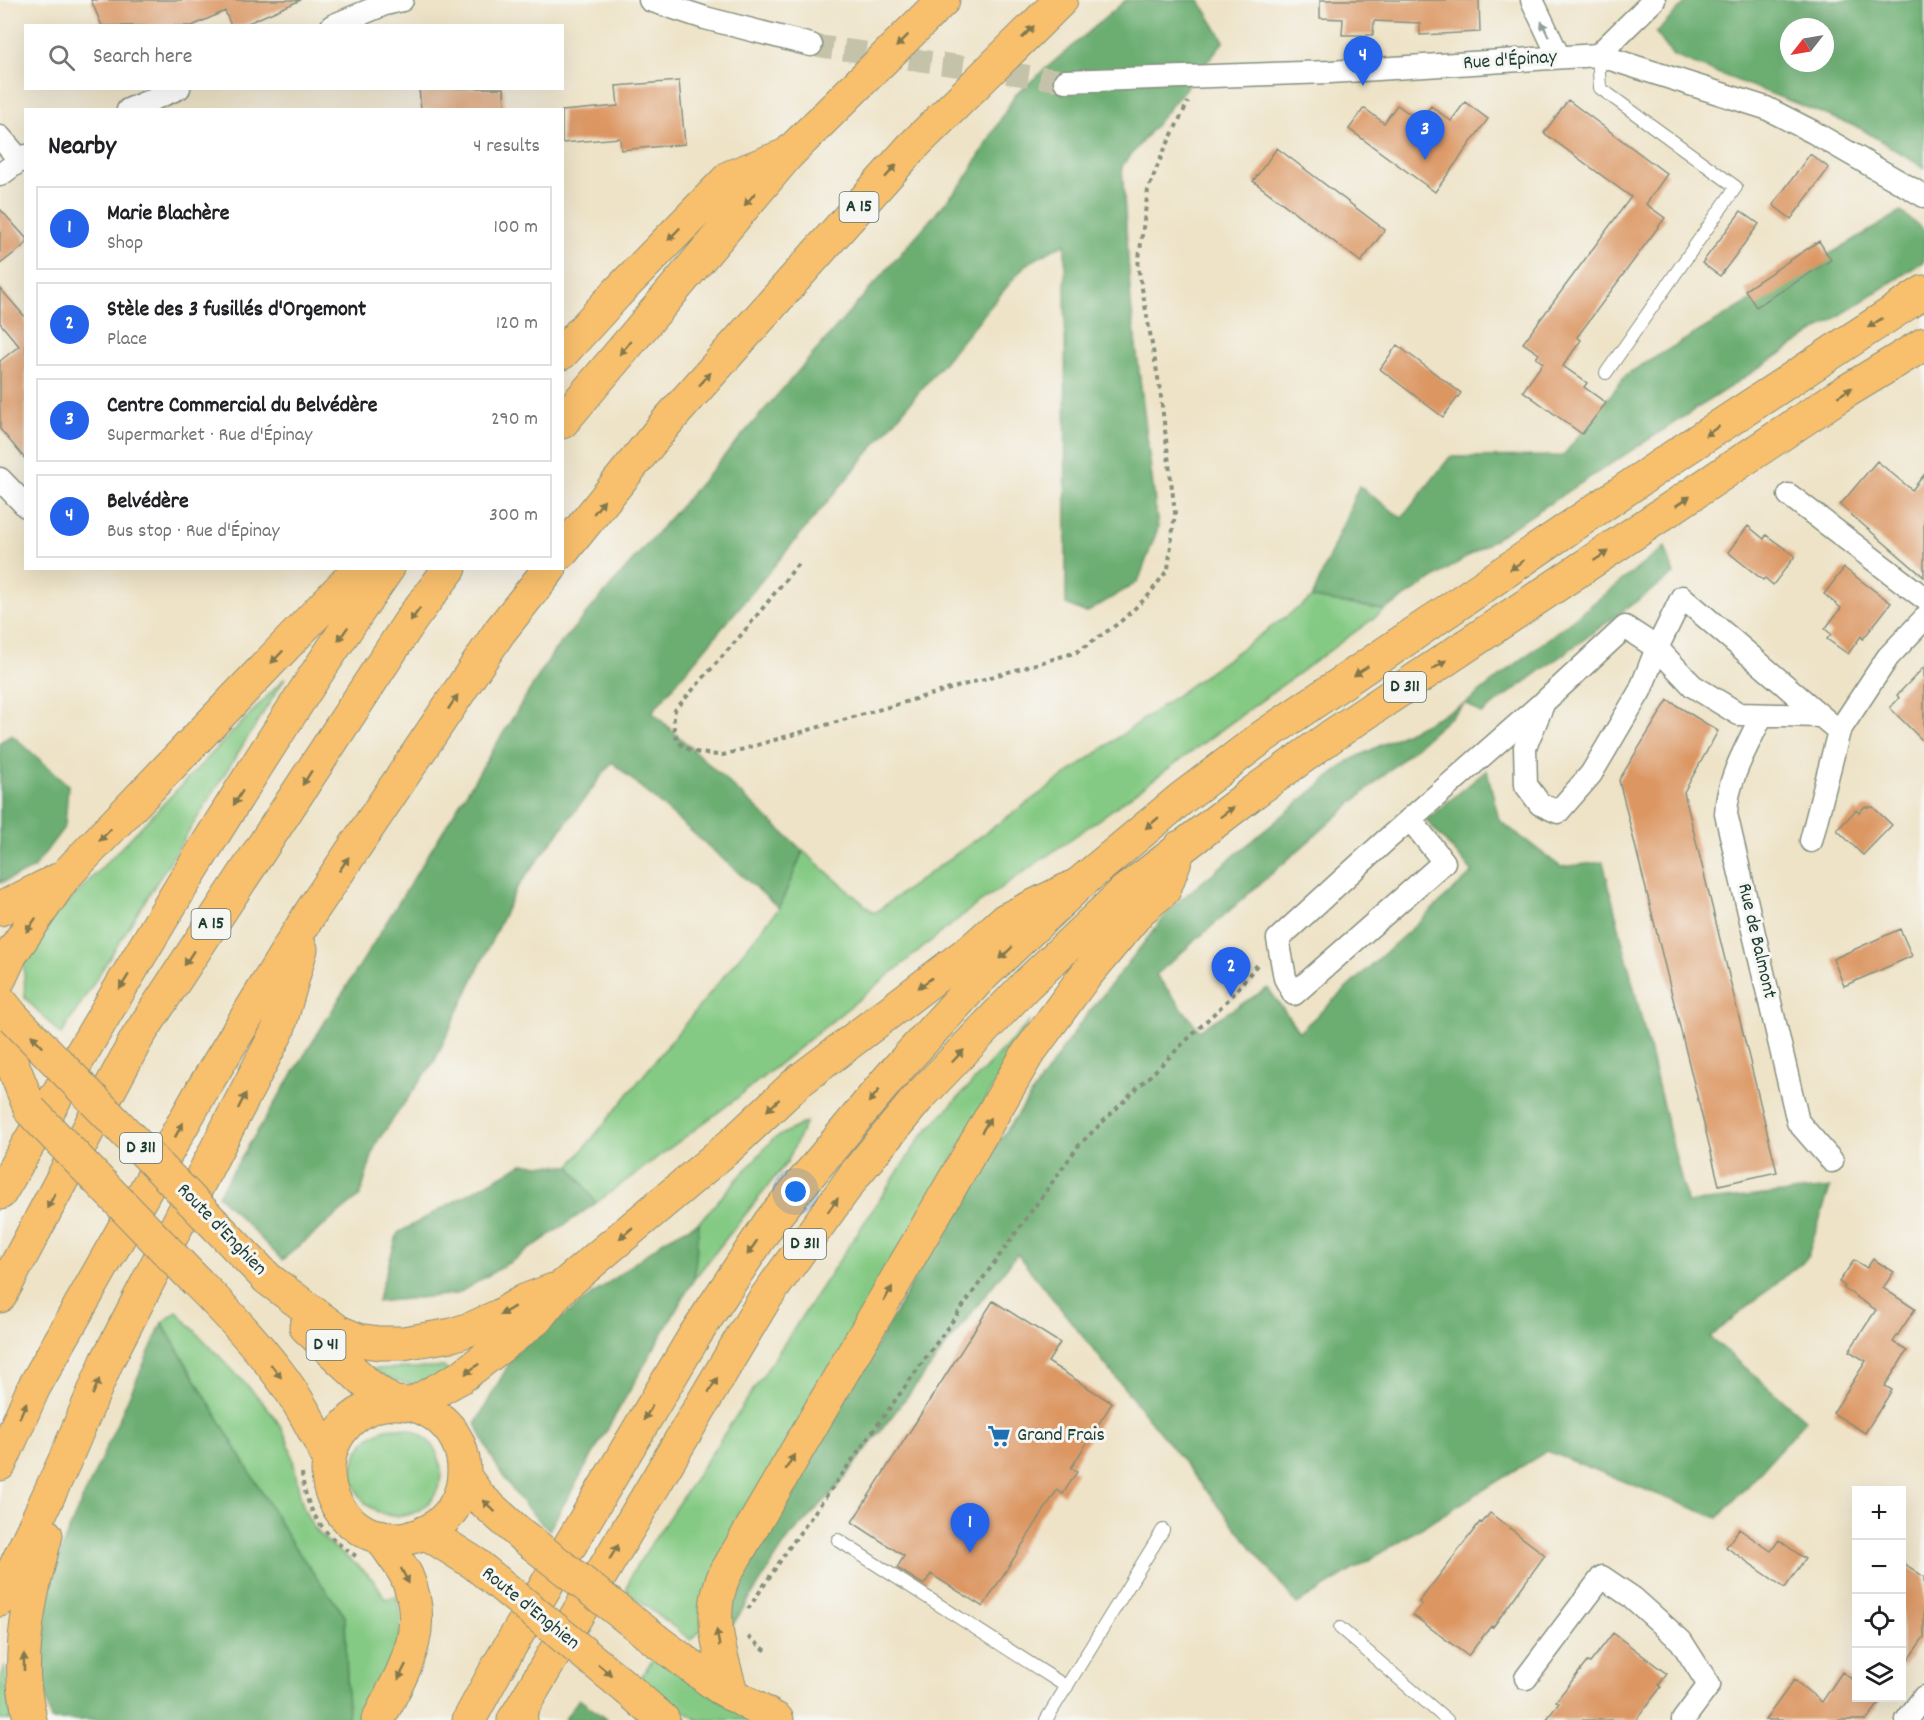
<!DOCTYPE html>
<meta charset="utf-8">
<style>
body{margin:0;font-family:Dekko,sans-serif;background:#f6f6f6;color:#202124}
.controls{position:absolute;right:18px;bottom:18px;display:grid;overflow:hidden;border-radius:0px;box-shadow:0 6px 24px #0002}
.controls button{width:54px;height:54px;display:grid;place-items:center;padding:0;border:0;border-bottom:2px solid #e0e0e0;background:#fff;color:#202124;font:30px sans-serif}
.compass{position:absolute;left:1780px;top:18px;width:54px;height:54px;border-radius:50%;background:#fff;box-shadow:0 6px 24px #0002;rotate:239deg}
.you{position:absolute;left:796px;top:1192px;width:21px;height:21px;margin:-15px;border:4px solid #fff;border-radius:50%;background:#1a73e8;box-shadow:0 0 0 9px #1a73e833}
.badge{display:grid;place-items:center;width:39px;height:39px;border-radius:50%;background:#2563eb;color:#fff;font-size:20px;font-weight:700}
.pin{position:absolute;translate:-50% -50px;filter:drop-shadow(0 2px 3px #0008)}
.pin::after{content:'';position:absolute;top:32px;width:21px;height:18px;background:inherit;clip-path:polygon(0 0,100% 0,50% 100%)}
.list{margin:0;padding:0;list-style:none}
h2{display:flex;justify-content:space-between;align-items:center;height:78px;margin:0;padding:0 24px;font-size:26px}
h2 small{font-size:20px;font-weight:400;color:#757577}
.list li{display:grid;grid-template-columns:39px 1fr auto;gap:18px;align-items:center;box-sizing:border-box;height:84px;margin:0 12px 12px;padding:0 12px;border:2px solid #e0e0e0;border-radius:0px}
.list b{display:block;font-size:22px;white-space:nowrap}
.list p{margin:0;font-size:20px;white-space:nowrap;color:#757577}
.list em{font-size:20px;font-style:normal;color:#757577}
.icon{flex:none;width:33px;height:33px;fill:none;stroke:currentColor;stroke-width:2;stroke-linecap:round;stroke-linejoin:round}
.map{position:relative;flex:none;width:1924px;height:1720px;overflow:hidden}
.search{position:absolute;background:#fff;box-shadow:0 6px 24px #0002;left:24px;top:24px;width:540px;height:66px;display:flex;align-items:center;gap:15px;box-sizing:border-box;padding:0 21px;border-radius:0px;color:#757577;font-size:22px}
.panel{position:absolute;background:#fff;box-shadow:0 6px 24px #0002;left:24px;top:108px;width:540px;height:462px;border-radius:0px}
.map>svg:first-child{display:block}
</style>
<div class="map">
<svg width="1924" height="1720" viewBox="0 0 1924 1720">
<rect width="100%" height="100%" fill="#f6f6f2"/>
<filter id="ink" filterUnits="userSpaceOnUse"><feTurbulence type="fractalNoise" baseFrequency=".0167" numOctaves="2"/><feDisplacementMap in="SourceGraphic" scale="12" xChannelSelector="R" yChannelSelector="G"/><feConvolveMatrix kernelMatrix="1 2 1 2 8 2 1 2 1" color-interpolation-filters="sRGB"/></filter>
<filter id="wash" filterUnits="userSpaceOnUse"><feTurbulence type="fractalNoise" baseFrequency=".008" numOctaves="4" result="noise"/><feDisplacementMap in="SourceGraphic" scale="24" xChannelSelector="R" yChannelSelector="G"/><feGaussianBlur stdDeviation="1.35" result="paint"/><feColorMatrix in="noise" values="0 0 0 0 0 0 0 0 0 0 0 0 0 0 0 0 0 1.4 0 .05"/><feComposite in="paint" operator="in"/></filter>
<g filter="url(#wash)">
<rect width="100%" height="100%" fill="#eee3c7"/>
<path fill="#85ca84" stroke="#52845c" stroke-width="1.5" d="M 1312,598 L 1385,610 L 1098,820 L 968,911 L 732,1102 L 596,1203 L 570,1166 L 779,908 L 803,851 L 874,913 Z
M 285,678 L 61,1035 L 25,998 L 23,949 Z
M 1030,1021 L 943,1176 L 704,1627 L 691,1640 L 626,1591 L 632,1573 L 921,1137 Z
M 806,1122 L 787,1162 L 694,1279 L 699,1222 L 773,1139 Z
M 177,1312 C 198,1334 219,1356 240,1378 C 257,1396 274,1412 285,1435 C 299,1464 294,1499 313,1526 C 335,1557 368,1562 385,1599 L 396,1596 L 401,1617 L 400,1639 L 362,1720 L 348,1720 L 345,1616 L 293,1545 L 162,1323 Z
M 444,1367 L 450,1374 L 416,1386 L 390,1379 L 369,1369 Z
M353 1472a44 44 0 1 1 88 0a44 44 0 1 1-88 0Z
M 654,1658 L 751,1720 L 698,1720 L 663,1697 L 639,1679 Z
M 5,1667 L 9,1706 L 12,1720 L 0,1720 L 0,1676 Z"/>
<path fill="#6cae72" stroke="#467653" stroke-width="1.5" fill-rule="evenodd" d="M 1126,0 L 1199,0 L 1224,41 L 1122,166 L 1131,304 L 1158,528 L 1138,582 L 1086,613 L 1066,604 L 1065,243 L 1025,265 L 652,712 L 803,851 L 779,908 L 612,762 L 516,889 L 435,1060 L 376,1143 L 360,1196 L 282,1260 L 218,1195 L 554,651 L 965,180 L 1015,95 Z
M 1688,0 L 1924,0 L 1924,168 L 1860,128 L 1673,56 L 1656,33 ZM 1789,27 L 1825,27 L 1825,63 L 1789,63 Z
M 1901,212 L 1924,230 L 1924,261 L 1385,610 L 1312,598 L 1359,486 L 1402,518 L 1450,457 L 1563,456 L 1627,374 Z
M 1665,547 L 1674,574 L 1481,714 L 1466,703 L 1156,975 L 1199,1030 L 1268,988 L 1299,1032 L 1473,872 L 1426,820 L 1487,770 L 1499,820 L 1561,867 L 1603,862 L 1687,1203 L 1830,1188 L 1807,1258 L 1710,1337 L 1806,1420 L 1718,1518 L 1547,1451 L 1297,1604 L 1017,1254 L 835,1490 L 788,1539 L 728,1632 L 729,1590 L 749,1566 L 759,1549 L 964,1193 L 1079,1025 L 1173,906 L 1349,761 L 1466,703 Z
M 12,735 L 68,785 L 65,826 L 33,869 L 0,883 L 0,742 Z
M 522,1164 L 570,1166 L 596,1203 L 515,1259 L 457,1294 L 377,1302 L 398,1233 Z
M 699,1222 L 694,1279 L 549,1530 C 518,1503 490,1461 476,1423 L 515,1353 L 665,1240 Z
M 162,1323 L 293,1545 L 345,1616 L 348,1720 L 51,1720 C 36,1665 44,1593 65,1540 C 76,1512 90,1484 102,1457 C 122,1412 142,1368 162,1323 Z
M 579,1699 L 607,1720 L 564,1720 Z"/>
<g id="blocks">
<path fill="#dc9662" d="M 91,0 L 301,0 L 241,26 L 231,26 L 225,11 L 192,26 L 102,26 Z
M 1320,0 L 1479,0 L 1480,32 L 1420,35 L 1420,23 L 1374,21 L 1373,35 L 1342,35 L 1343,19 L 1320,18 Z
M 679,81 L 685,144 L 621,150 L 620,138 L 562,143 L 562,111 L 618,106 L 616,86 Z
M 419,88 L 504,88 L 505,110 L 421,110 Z
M 1568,100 L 1667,174 L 1646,204 L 1665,218 L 1577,337 L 1581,340 L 1563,366 L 1587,383 L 1584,387 L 1606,403 L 1582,434 L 1523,391 L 1543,363 L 1536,358 L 1539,354 L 1523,343 L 1631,197 L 1544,133 Z
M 1465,102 L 1488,119 L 1435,192 L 1349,129 L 1364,108 L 1384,123 L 1397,105 L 1420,121 L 1431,106 L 1451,121 Z
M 1277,148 L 1385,230 L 1361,262 L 1253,181 Z
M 1810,154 L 1829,168 L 1791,219 L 1773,205 Z
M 0,209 L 26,238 L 26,244 L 0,264 Z
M 1741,211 L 1759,224 L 1720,276 L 1702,263 Z
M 1819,241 L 1831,260 L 1756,307 L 1745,290 Z
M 0,288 L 26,318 L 26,460 L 0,429 L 0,361 L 19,346 L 0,323 Z
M 1397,345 L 1461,393 L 1443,417 L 1380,369 Z
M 1877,461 L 1912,490 L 1924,475 L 1924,577 L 1840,505 Z
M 1748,526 L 1764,539 L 1766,535 L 1795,556 L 1773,585 L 1765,578 L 1763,580 L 1728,552 Z
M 1844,568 L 1891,603 L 1863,639 L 1861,636 L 1848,654 L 1827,639 L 1831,634 L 1825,629 L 1841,608 L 1824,594 Z
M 1924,667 L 1924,742 L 1890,708 L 1899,698 L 1897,695 Z
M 1668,700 L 1718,731 L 1684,792 L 1777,1172 L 1719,1185 L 1619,780 Z
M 1864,807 L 1873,807 L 1892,825 L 1863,855 L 1837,830 L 1856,810 L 1859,813 Z
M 1900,929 L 1912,956 L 1844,986 L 1833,959 Z
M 1873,1259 L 1894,1272 L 1883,1288 L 1915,1309 L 1893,1342 L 1907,1351 L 1885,1386 L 1892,1390 L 1865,1433 L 1833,1413 L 1866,1361 L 1849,1351 L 1876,1310 L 1843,1288 L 1845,1286 L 1839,1282 L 1854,1260 L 1867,1268 Z
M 993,1301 L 1060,1343 L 1048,1362 L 1112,1403 L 1071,1468 L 1077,1472 L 1063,1494 L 1057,1490 L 983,1607 L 931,1574 L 924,1585 L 897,1568 L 904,1556 L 852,1522 Z
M 1490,1513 L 1545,1555 L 1493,1627 L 1491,1626 L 1468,1656 L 1413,1615 L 1422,1604 L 1419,1602 L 1480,1522 L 1482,1523 Z
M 1739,1529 L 1771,1551 L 1779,1540 L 1805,1559 L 1785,1588 L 1726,1547 Z
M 1902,1562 L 1924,1577 L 1924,1637 L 1902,1668 Z
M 1613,1633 L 1667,1674 L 1659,1685 L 1661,1687 L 1636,1720 L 1546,1720 L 1559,1703 L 1556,1701 L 1587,1662 L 1590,1663 Z
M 1842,1672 L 1857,1683 L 1857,1698 L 1883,1698 L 1867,1720 L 1765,1720 L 1794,1680 L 1822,1702 Z"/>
</g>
</g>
<g filter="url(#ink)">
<use href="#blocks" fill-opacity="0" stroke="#86907e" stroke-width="1.5"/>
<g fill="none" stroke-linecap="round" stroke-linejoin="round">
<path stroke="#c5c2aa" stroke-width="22" stroke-dasharray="22 11" stroke-linecap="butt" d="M 811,45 L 1065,81"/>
<g stroke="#86907e" stroke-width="14">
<path id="lane" d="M 1598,55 L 1600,88 L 1736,187 L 1606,373
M 838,1540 L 1067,1687
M 1340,1628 L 1447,1720
M 1046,1720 L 1163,1530"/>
</g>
<g stroke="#86907e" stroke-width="25">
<path id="street" d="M 650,0 L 705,18 L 811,45
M 1532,0 L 1559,57
M 332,26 L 385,4 L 402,0
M 1598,55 L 1654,0
M 1065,81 L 1330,72 L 1598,55 L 1766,108 L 1813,132 L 1924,196
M 128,110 L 179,88
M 0,137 L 19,159
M 0,175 L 26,156
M 0,479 L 26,506
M 1789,495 L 1924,598
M 1762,715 C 1747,747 1727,779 1726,814 L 1798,1122 L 1832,1161
M 1821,716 L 1739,714 L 1693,686 L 1657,648 L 1640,691 L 1591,774 L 1558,812 L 1540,804 L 1526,785 L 1525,747 L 1544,702 L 1625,627 L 1657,648 L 1682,597 L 1821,716 L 1839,731
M 1410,819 L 1444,862 L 1294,994 L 1285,978 L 1278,939 L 1385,841 L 1540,705
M 1811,841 L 1839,731 L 1888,657 L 1924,619
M 1526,1678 L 1602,1577 L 1633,1598 L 1681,1641 L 1709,1685 L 1683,1720
M 1907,1720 L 1924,1697"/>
</g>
<g stroke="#86907e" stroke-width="35">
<path id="primary" d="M 0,1001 L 13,1017
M 268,1279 L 339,1332 L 358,1340 L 379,1343 L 403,1343 L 452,1335 L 473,1328 L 501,1315 L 524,1301 L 553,1290
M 198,1283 C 227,1312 255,1342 279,1374 C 299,1400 314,1430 329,1459
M 306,1327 L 368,1385 L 393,1403
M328 1471a68 68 0 1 1 136 0a68 68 0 1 1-136 0Z
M 412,1404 L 461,1377 L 536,1319 L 561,1288 L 730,1146 L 799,1081 L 975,947 L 1005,920 L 1079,884 L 1182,798 L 1264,736 L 1682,451 L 1924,292
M 464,1476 L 480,1498 L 519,1533
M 425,1532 L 474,1563 L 495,1580
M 657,1641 L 719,1687 L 777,1720
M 630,1691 L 663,1720
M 732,1695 C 722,1659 708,1621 721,1584 C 723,1576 728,1569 732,1562 L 1027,1055 L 1081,981 L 1140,910 L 1164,890 L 1180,847
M 521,1720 L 520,1711 L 764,1300 L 856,1173 L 918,1098 L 1026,985 L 1125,891 L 1254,792 L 1333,735 L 1837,397 L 1924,344"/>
</g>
<g stroke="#86907e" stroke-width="35">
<path id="highway" d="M 562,353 L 616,294 L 730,177 L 784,156
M 562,422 L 788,154 L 943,0
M 562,552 L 666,423 L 911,148 L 1061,0
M 0,909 L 60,879
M 0,978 L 11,954 L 64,877 L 360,568
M 0,1033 L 31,1111
M 0,1193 C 123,981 248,769 388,568
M 0,1296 L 137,1038 L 413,617 L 450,568
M 0,1464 L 33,1389 L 201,1092 L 311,912 L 500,631 L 550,568
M 0,1600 L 65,1460 L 107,1361 L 278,1030 L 301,949
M 30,1720 C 28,1708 25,1695 24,1683 C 21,1633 33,1584 46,1535
M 378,1720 C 403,1671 431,1631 406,1575 C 399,1562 388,1549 380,1536
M 469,1720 L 500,1663 L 695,1335 L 770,1222 L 890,1077 L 978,980 L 1079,884
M 514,1720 L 520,1711"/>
</g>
<path stroke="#86907e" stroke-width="4" stroke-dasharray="4.5 4.5" stroke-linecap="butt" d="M 798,564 L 742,634 L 675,710 C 668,749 690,754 723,755 L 1077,652 L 1119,623 L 1148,596 L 1168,569 L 1175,513 L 1160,389 L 1138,266 L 1148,190 L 1162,155 L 1188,102
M 302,1473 C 305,1511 325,1537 356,1556
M 748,1609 L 791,1545 L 1079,1145 L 1231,997 L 1257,965
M 748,1637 L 768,1652"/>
<use href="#lane" stroke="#fff" stroke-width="12"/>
<use href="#street" stroke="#fff" stroke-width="22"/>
<use href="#primary" stroke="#f8bf6c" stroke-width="33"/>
<use href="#highway" stroke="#f8bf6c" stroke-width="33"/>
<g stroke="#86907e" stroke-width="35" stroke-linecap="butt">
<path id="primary-bridge" d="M 13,1017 L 268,1279
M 31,1111 L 198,1283
M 519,1533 L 657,1641
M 495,1580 L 630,1691"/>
</g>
<use href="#primary-bridge" stroke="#f8bf6c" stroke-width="33"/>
</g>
<defs><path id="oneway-solid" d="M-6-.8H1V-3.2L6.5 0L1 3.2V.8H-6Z" transform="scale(1.5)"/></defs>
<use fill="#8f9e9a" href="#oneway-solid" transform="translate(1545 29) rotate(-115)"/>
<g fill="#81784d">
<use href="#oneway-solid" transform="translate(1028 32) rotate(-45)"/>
<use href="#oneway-solid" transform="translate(902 41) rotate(135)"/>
<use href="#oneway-solid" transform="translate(891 171) rotate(-48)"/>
<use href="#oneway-solid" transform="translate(750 199) rotate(130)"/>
<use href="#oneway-solid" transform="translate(674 234) rotate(134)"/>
<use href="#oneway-solid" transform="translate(1875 323) rotate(147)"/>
<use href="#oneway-solid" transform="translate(625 348) rotate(130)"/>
<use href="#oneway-solid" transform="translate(705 379) rotate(-48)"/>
<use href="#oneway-solid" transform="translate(1845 392) rotate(-32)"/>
<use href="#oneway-solid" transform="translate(1712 431) rotate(146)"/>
<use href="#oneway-solid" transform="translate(1683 501) rotate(-34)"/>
<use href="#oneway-solid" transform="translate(599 507) rotate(-51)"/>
<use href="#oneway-solid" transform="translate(1601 556) rotate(-34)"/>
<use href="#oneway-solid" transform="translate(1517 565) rotate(145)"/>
<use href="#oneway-solid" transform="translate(415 615) rotate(126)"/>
<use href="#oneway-solid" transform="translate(343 634) rotate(125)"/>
<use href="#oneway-solid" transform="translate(277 657) rotate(134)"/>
<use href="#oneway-solid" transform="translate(1439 665) rotate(-34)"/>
<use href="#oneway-solid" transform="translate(1361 671) rotate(146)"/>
<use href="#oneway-solid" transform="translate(453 702) rotate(-56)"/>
<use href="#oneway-solid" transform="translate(307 778) rotate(123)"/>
<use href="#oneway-solid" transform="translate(238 798) rotate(122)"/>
<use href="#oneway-solid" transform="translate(1227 812) rotate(-37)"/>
<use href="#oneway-solid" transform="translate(1152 823) rotate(140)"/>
<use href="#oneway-solid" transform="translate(105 835) rotate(134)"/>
<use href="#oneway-solid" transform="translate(344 864) rotate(-56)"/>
<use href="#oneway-solid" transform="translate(31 925) rotate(125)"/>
<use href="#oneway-solid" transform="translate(1006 953) rotate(136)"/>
<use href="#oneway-solid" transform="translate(189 958) rotate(123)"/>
<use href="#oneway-solid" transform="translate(124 982) rotate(122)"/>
<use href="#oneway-solid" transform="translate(925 983) rotate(143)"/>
<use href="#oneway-solid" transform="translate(37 1041) rotate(-134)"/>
<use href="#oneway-solid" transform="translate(958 1056) rotate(-46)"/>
<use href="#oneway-solid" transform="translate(874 1096) rotate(130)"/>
<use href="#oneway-solid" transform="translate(242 1101) rotate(-63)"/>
<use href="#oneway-solid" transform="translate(773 1105) rotate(137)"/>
<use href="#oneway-solid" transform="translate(986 1125) rotate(-60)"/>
<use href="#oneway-solid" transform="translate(179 1130) rotate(-61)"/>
<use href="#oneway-solid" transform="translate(51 1201) rotate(118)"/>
<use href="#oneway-solid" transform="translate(833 1205) rotate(-54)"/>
<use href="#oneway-solid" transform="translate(626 1233) rotate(140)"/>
<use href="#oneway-solid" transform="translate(752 1248) rotate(124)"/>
<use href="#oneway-solid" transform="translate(888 1294) rotate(-60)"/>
<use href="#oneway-solid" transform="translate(507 1311) rotate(149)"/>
<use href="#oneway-solid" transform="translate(472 1369) rotate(143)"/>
<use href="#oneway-solid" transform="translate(276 1371) rotate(52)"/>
<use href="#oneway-solid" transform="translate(713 1385) rotate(-59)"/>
<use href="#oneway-solid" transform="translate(96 1387) rotate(-67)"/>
<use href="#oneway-solid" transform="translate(23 1410) rotate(-66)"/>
<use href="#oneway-solid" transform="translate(648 1413) rotate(121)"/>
<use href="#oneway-solid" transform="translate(790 1462) rotate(-60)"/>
<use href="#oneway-solid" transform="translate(489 1506) rotate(-136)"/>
<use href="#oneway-solid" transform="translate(614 1552) rotate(-59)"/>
<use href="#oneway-solid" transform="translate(405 1576) rotate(63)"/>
<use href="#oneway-solid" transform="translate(718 1638) rotate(-100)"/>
<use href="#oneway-solid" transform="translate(24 1662) rotate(-90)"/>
<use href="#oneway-solid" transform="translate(605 1670) rotate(39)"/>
<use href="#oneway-solid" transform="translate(402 1672) rotate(116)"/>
</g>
</g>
<defs>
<g id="supermarket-bare" transform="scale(1.8)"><path d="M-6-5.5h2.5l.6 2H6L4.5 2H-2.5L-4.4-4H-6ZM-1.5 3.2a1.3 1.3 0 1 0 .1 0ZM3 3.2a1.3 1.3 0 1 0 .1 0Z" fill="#1f6fb2" stroke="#f6f6f2" stroke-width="2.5" paint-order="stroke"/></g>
</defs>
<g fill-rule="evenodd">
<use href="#supermarket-bare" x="999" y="1436"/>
</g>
<g text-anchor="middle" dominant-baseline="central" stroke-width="6" stroke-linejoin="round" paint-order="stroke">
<g fill="#f6f6f2" stroke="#60746d" stroke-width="1.5">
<rect x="839.5" y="192" width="39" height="30" rx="4.5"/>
<rect x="1384" y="672" width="42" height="30" rx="4.5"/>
<rect x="191.5" y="909" width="39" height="30" rx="4.5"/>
<rect x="120" y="1133" width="42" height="30" rx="4.5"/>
<rect x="784" y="1229" width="42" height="30" rx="4.5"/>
<rect x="306.5" y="1330" width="39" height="30" rx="4.5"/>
</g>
<g font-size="18" font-weight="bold" fill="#1f3d34">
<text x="859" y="207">A 15</text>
<text x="1405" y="687">D 311</text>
<text x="211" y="924">A 15</text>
<text x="141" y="1148">D 311</text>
<text x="805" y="1244">D 311</text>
<text x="326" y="1345">D 41</text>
</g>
<g font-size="20" fill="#1f3d34" stroke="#f6f6f2">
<text transform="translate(1510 61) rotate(-4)">Rue d'Épinay</text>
<text transform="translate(1756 941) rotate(77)">Rue de Balmont</text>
<text transform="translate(221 1230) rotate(46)">Route d'Enghien</text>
<text transform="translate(530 1609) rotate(39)">Route d'Enghien</text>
</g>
<g font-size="20" fill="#1f3d34" stroke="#f6f6f2" text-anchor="start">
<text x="1017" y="1436">Grand Frais</text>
</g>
</g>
</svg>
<div class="controls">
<button>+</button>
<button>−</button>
<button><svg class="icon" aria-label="locate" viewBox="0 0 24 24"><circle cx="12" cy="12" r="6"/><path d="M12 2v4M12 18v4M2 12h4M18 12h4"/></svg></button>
<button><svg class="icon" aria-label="layers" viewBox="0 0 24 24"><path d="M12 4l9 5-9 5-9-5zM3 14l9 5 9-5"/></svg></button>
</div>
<svg class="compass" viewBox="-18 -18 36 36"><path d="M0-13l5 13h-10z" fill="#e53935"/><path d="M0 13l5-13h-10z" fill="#757577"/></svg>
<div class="you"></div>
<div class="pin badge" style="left:970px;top:1553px">1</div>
<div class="pin badge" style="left:1231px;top:997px">2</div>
<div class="pin badge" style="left:1425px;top:160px">3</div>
<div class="pin badge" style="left:1363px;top:86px">4</div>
<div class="search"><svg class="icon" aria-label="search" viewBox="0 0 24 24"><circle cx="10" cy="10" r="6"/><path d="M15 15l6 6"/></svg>Search here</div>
<section class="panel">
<h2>Nearby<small>4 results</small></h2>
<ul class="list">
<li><span class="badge">1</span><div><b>Marie Blachère</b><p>Shop</p></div><em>100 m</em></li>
<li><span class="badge">2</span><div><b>Stèle des 3 fusillés d'Orgemont</b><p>Place</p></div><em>120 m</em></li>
<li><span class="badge">3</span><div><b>Centre Commercial du Belvédère</b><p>Supermarket · Rue d'Épinay</p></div><em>290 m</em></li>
<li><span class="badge">4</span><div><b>Belvédère</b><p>Bus stop · Rue d'Épinay</p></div><em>300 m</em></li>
</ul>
</section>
</div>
